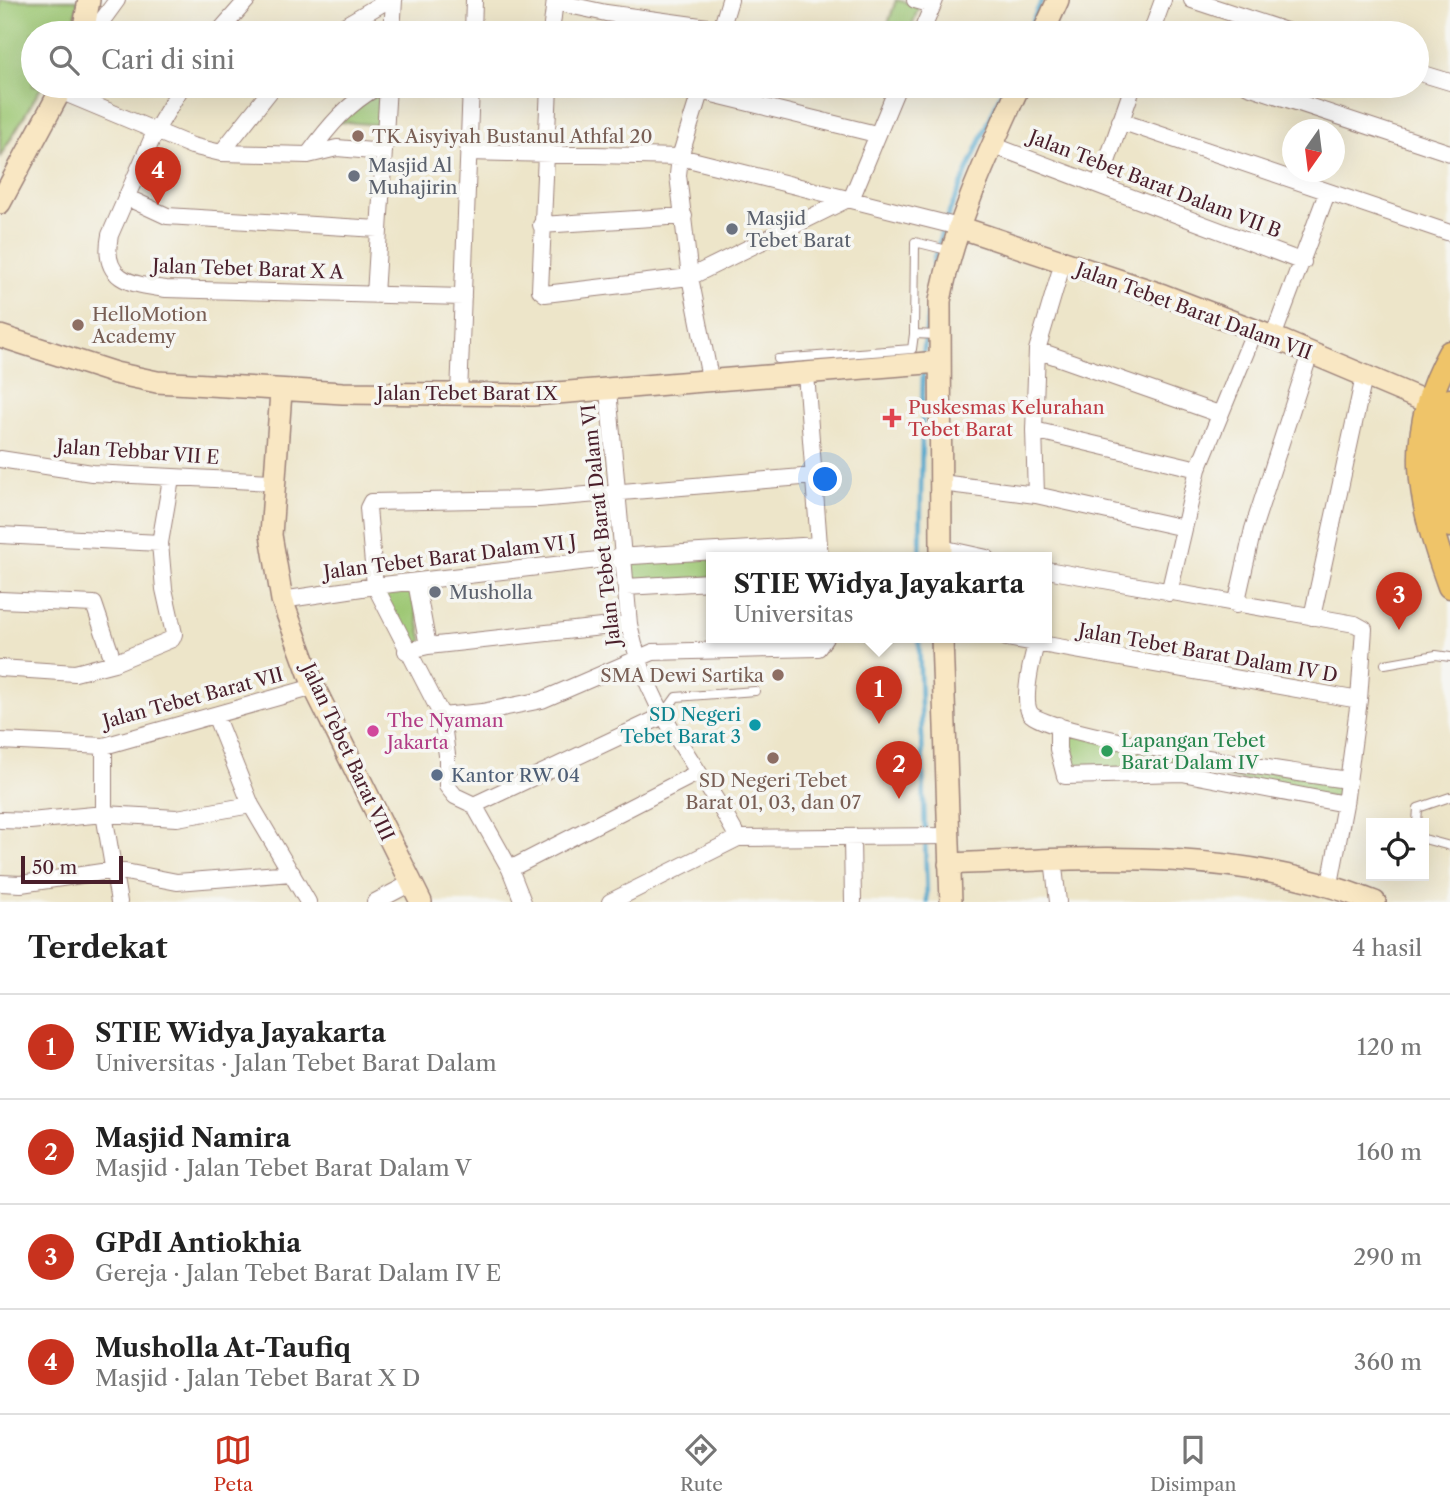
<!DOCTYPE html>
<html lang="id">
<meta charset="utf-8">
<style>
body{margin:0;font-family:"Libre Caslon Text",serif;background:#f2f2f2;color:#222}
.controls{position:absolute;right:21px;bottom:21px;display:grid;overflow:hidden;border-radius:0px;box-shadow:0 7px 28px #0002}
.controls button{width:63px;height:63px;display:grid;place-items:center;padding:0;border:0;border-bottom:2px solid #e0e0e0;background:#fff;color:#222;font:35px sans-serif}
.compass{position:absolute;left:1282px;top:119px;width:63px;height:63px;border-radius:50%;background:#fff;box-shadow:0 7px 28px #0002;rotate:194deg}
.scale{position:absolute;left:21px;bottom:18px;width:102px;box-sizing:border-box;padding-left:7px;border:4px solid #4a1f2b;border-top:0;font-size:19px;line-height:24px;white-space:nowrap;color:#4a1f2b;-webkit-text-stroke:5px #f6f6f2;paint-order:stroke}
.you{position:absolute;left:826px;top:480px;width:24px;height:24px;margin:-18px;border:5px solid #fff;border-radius:50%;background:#1a73e8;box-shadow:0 0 0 10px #1a73e833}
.badge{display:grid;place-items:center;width:46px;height:46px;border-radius:50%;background:#c8321e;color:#fff;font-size:23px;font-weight:700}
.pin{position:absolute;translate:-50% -58px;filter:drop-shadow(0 2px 4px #0008)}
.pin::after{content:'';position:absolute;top:37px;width:24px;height:21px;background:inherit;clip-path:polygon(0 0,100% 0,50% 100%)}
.popup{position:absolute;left:706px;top:552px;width:346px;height:91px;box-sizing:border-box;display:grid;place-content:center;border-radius:0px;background:#fff;filter:drop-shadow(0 2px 5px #0005);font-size:23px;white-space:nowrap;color:#767676}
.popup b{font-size:26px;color:#222}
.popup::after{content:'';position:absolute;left:50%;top:100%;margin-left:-14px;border:14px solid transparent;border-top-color:#fff}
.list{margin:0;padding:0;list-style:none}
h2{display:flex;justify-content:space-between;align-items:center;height:91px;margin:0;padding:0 28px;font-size:30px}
h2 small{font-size:23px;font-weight:400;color:#767676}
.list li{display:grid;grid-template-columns:46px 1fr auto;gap:21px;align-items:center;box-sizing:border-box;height:105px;padding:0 28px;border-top:2px solid #e0e0e0}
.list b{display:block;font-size:26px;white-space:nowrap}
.list p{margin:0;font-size:23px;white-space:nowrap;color:#767676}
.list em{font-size:23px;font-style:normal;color:#767676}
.icon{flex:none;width:38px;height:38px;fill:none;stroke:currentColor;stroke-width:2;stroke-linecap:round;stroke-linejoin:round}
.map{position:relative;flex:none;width:1450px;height:902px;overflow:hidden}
.search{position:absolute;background:#fff;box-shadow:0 7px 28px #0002;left:21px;right:21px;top:21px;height:77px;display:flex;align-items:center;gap:18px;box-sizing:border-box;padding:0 24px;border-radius:38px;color:#767676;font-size:26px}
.sheet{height:511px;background:#fff}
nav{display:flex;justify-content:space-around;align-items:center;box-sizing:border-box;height:98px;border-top:2px solid #e0e0e0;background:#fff;font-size:19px;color:#767676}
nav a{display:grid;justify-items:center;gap:4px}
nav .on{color:#c8321e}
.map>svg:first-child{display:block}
</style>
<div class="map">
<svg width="1450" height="902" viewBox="0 0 1450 902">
<rect width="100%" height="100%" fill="#f6f6f2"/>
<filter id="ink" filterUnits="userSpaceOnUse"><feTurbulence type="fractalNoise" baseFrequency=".0143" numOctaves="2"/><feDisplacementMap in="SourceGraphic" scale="14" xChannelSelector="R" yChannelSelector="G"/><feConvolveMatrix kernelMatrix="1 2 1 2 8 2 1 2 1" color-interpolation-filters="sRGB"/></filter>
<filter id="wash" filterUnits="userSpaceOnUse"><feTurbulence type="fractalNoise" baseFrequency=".00686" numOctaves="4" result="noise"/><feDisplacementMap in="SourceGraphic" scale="28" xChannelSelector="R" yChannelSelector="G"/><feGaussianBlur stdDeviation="1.57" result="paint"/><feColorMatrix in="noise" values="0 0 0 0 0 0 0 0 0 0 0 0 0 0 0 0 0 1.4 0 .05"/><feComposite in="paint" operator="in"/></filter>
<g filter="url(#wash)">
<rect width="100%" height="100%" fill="#ede5c9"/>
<path fill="#9dc773" stroke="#74734f" stroke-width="2" d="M 0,0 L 78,0 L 73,33 L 33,33 L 33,86 L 42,86 L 0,157 Z
M 896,0 L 919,5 L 910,33 L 886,30 Z
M 384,94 L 383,125 L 338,122 L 368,99 Z
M 746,555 L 746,558 L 711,558 L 711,577 L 631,583 L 629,563 Z
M 411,586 L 423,642 L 406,648 L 379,589 Z
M 1063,731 L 1196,762 L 1189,770 L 1065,773 Z
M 1211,763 L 1340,781 L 1338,799 L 1212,774 Z"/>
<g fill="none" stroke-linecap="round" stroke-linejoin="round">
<path stroke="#4fa5cb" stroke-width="4.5" d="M 1027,33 L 1042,0
M 946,220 L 1004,86
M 923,358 L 934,259 L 943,228
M 920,558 L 923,370
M 919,638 L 927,902"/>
</g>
</g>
<g filter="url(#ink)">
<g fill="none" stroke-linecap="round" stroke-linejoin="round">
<g stroke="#9c827a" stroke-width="10">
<path id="lane" d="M 938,335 L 914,334 L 915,242 L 951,251
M 778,359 L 912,349 L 914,334
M 1385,664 L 1436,655 L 1450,657
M 663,715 L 676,697 L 755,691
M 1417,823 L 1418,808 L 1450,797
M 1424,839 L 1450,846"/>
</g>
<g stroke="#9c827a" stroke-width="18">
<path id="street" d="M 915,0 L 933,5
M 1192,0 L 1292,33
M 555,2 L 606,13 L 751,33
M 93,33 L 117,0
M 218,33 L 247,0
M 332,33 L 388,0
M 392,33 L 394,0
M 473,33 L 474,0
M 551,33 L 555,0
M 720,33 L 730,0
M 921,33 L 935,0
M 1151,33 L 1163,0
M 1417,72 L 1450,82
M 182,86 L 155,132 L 110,235 C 101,280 129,284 166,289 L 463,297
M 549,86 L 540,290 L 545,294 L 690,277 L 852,197 L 898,86
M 664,86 L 700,91 L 876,134
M 702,86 L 680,157 L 678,175 L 690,277 L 711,383
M 1248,86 L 1450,153
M 60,91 L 192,146 L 221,153 L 308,155 L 337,148 L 384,152
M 1120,121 L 1450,233
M 992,145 L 1303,262
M 468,152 L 680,157 L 959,227
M 221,153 L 274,86
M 308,155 C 329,126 348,103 379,86
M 1099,185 L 1133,86
M 126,197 L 167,216 L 378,229
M 541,225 L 684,216
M 375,295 L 388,86
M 1273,337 L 1327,193
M 1037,350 L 1219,414
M 806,374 L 820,558
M 608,390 L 629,624 C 647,712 698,762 738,838
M 459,395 L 471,86
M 1034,430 L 1198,469
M 0,459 L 92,473 L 272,482
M 941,483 L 1036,495 L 1184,528
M 1036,495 L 1034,430 L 1037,350 L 1063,262
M 0,535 L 160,543
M 941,548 L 987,558
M 1047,570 L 1355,624 L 1364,629 L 1359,700 L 1345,804 L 1330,884
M 416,582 L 428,646
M 626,587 L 711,582
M 1169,593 L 1198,469 L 1255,330
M 0,600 L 94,604 L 114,663
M 282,600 L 375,586 L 632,556 L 819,545
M 1236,605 L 1253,529 L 1310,353
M 1312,617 L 1364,377
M 1007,638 L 1359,700
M 1036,644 C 1032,659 1022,700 1030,713 C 1043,735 1309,775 1348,780
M 406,651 L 428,646 L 629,624
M 0,668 L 75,673 L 114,663 L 172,639 L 174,634 L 164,589 L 160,543 L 171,479
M 215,715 L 251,805 L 308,902
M 442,716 L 482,712 L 542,700 L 653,652 L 818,648 L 825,638
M 1058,725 L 1058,749 L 1065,776 L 1182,773 L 1345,804
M 0,741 L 104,746 L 314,687
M 104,746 L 104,814 L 119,902
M 474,805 L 663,716
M 0,820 L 30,821 L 104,814 L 177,818 L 251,805
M 852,839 L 853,902
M 1053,859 L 1058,902
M 510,869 L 697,773
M 0,883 L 21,884 L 115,870 L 177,882 L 292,873
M 375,902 L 411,883
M 523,902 L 510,869 L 474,805 L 455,796 L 447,786 L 447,755 L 442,716 L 375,586 L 368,508 L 371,502 L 538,499 L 814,476
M 610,902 L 738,838 L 948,836"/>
</g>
<g stroke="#9c827a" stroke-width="24">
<path id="secondary" d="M 83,33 L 89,0
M 1043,33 L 1058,0
M 0,203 L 63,86
M 959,227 L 1163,295 L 1273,337 L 1427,402
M 0,336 L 115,373 L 157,382 L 343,393 L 532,395 L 939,362
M 281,392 L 271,535 L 282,600 L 314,687 L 421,902
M 941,558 L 940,301 C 954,225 988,155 1019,86
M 942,638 L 951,902
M 949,864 C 1092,857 1239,847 1375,902"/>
</g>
<g stroke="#9c827a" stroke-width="27">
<path id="primary" d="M 1450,353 C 1404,435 1419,502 1450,586
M 1450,401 C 1435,442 1439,483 1450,525"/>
</g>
<use href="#lane" stroke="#fff" stroke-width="8"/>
<use href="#street" stroke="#fff" stroke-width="16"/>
<use href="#secondary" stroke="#f9e7c3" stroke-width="21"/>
<use href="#primary" stroke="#efc469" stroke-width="24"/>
</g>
</g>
<g fill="#8d6e63" stroke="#f6f6f2" stroke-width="2.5">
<circle cx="358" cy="136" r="7"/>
<circle cx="78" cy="325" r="7"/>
<circle cx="778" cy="675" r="7"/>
<circle cx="773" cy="758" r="7"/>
</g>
<g fill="#6b7280" stroke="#f6f6f2" stroke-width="2.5">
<circle cx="354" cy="176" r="7"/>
<circle cx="732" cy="229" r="7"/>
<circle cx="435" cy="592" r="7"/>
</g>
<path fill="#e0444e" stroke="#f6f6f2" stroke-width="2.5" d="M888.5 407.5h7v7h7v7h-7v7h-7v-7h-7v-7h7z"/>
<circle fill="#0f9aa8" stroke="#f6f6f2" stroke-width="2.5" cx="755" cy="725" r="7"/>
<circle fill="#d1479c" stroke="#f6f6f2" stroke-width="2.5" cx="373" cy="731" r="7"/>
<circle fill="#2e9e5b" stroke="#f6f6f2" stroke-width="2.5" cx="1107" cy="751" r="7"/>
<circle fill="#5c6f8a" stroke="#f6f6f2" stroke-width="2.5" cx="437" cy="775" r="7"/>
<g text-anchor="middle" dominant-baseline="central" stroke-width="7" stroke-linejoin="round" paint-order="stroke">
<g font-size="19" fill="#785e54" stroke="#f6f6f2" text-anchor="start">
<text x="372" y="136">TK Aisyiyah Bustanul Athfal 20</text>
<text x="92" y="314">HelloMotion<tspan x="92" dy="22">Academy</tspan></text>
<text x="764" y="675" text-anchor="end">SMA Dewi Sartika</text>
<text x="773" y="780" text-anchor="middle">SD Negeri Tebet<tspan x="773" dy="22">Barat 01, 03, dan 07</tspan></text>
</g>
<g font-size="19" fill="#5b616d" stroke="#f6f6f2" text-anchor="start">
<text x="368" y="165">Masjid Al<tspan x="368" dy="22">Muhajirin</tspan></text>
<text x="746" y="218">Masjid<tspan x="746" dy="22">Tebet Barat</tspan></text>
<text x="449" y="592">Musholla</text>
</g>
<g font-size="19" fill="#4a1f2b" stroke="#f6f6f2">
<text transform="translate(1155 184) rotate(21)">Jalan Tebet Barat Dalam VII B</text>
<text transform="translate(248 269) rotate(2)">Jalan Tebet Barat X A</text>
<text transform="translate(1194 311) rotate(20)">Jalan Tebet Barat Dalam VII</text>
<text x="467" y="393">Jalan Tebet Barat IX</text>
<text transform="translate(138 452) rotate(4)">Jalan Tebbar VII E</text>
<text transform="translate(601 525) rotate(-96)">Jalan Tebet Barat Dalam VI</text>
<text transform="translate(450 557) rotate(-7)">Jalan Tebet Barat Dalam VI J</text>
<text transform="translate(1208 653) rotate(10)">Jalan Tebet Barat Dalam IV D</text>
<text transform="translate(193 698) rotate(-15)">Jalan Tebet Barat VII</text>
<text transform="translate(348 752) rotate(65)">Jalan Tebet Barat VIII</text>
</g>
<g font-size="19" fill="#be3a42" stroke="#f6f6f2" text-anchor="start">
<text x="908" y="407">Puskesmas Kelurahan<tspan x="908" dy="22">Tebet Barat</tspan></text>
</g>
<g font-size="19" fill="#0d838f" stroke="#f6f6f2" text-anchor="end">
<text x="741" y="714">SD Negeri<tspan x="741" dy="22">Tebet Barat 3</tspan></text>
</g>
<g font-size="19" fill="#b23c85" stroke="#f6f6f2" text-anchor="start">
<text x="387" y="720">The Nyaman<tspan x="387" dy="22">Jakarta</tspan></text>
</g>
<g font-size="19" fill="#27864d" stroke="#f6f6f2" text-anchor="start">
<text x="1121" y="740">Lapangan Tebet<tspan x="1121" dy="22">Barat Dalam IV</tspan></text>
</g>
<g font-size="19" fill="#4e5e75" stroke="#f6f6f2" text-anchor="start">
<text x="451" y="775">Kantor RW 04</text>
</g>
</g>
</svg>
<div class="controls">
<button><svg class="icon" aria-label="locate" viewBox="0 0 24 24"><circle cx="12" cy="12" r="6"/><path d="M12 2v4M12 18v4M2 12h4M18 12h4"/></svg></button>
</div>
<svg class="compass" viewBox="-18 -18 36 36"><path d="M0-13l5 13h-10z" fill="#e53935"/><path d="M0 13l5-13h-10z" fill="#767676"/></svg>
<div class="scale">50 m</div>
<div class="you"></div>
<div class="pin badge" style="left:879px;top:724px">1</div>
<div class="popup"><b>STIE Widya Jayakarta</b>Universitas</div>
<div class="pin badge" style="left:899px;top:799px">2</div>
<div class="pin badge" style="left:1399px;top:630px">3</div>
<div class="pin badge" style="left:158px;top:205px">4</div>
<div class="search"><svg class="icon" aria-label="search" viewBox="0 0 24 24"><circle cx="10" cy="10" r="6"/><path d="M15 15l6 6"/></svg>Cari di sini</div>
</div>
<section class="sheet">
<h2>Terdekat<small>4 hasil</small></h2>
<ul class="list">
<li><span class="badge">1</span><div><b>STIE Widya Jayakarta</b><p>Universitas · Jalan Tebet Barat Dalam</p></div><em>120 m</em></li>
<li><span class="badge">2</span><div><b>Masjid Namira</b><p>Masjid · Jalan Tebet Barat Dalam V</p></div><em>160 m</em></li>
<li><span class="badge">3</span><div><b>GPdI Antiokhia</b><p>Gereja · Jalan Tebet Barat Dalam IV E</p></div><em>290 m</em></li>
<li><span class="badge">4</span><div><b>Musholla At-Taufiq</b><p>Masjid · Jalan Tebet Barat X D</p></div><em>360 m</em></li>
</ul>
</section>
<nav>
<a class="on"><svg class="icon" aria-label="map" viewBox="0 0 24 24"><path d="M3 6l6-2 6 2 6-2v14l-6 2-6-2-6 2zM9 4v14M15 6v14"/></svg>Peta</a>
<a><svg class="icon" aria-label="directions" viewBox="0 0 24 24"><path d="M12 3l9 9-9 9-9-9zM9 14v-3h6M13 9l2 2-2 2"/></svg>Rute</a>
<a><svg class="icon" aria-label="saved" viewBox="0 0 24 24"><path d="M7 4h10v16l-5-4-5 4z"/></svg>Disimpan</a>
</nav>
